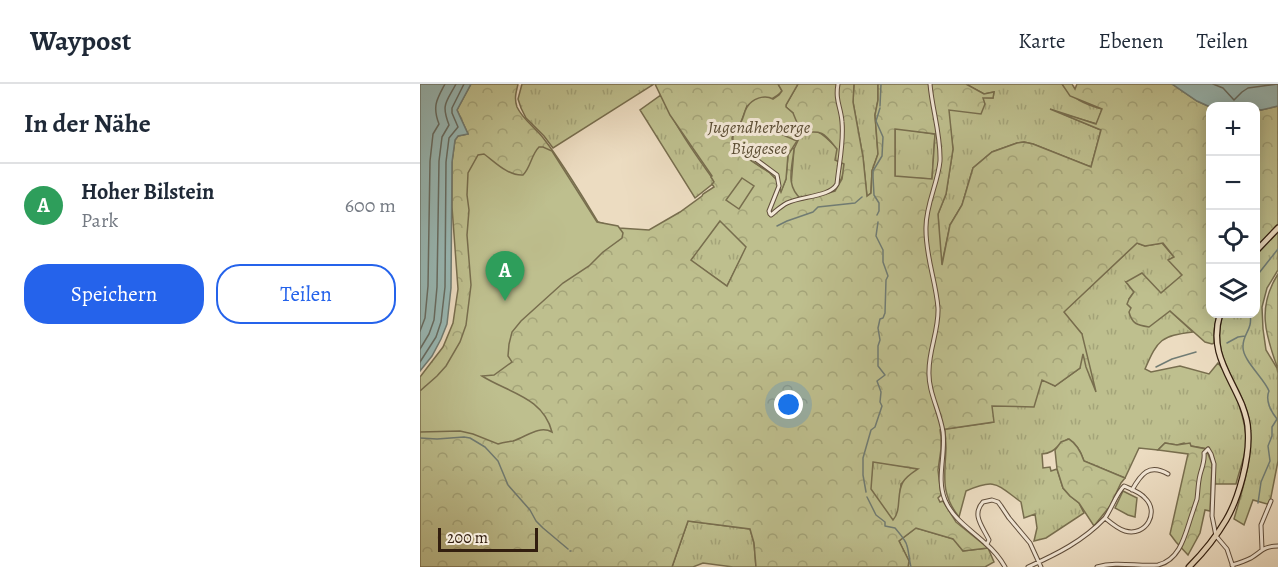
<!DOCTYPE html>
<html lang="de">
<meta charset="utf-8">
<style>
body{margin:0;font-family:Alegreya,serif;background:#f2f2f3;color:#1f2937}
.controls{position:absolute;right:18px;top:18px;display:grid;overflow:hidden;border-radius:12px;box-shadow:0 3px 15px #0003}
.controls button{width:54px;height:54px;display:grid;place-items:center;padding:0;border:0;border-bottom:2px solid #e0e1e3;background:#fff;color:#1f2937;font:30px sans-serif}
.scale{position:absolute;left:18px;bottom:15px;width:100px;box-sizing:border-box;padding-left:6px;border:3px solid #321e0f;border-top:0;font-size:16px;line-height:21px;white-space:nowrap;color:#321e0f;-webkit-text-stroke:4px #f3e8d7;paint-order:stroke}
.you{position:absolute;left:369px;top:321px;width:21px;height:21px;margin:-15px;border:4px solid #fff;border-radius:50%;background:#1a73e8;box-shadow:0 0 0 9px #1a73e833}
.badge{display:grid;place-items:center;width:39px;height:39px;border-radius:50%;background:#2563eb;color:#fff;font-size:20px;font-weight:700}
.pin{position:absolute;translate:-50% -50px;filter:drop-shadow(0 2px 3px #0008)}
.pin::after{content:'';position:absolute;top:32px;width:21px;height:18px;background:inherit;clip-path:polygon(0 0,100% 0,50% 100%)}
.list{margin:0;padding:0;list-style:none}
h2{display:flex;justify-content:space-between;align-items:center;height:78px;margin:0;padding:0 24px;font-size:26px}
h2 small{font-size:20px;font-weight:400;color:#747a83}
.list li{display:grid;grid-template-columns:39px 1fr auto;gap:18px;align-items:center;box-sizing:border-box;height:84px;padding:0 24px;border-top:2px solid #e0e1e3}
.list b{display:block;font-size:22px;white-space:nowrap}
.list p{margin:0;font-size:20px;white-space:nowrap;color:#747a83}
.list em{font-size:20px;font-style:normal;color:#747a83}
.actions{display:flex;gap:12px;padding:18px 24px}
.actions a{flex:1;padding:14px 0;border:2px solid #2563eb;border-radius:24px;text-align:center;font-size:21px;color:#2563eb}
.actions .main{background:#2563eb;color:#fff}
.icon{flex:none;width:33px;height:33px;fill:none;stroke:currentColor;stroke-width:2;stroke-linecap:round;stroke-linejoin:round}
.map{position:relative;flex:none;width:858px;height:483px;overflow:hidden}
header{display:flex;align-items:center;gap:36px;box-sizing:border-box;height:84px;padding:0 30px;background:#fff;border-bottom:2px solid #e0e1e3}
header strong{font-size:28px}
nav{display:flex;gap:33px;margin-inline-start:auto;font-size:21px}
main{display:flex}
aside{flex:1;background:#fff}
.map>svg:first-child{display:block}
</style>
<header>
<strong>Waypost</strong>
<nav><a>Karte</a><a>Ebenen</a><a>Teilen</a></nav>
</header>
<main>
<aside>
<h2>In der Nähe<small></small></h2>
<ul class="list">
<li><span class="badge" style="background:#2e9e5b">A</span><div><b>Hoher Bilstein</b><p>Park</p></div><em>600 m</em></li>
</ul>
<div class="actions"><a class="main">Speichern</a><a>Teilen</a></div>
</aside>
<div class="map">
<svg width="858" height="483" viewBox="0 0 858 483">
<defs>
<pattern id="grass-tufts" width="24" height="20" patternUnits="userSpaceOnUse" patternTransform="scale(1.5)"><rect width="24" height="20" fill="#bebf8e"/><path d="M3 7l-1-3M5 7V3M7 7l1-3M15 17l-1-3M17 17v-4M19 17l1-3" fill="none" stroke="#a4a479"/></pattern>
<pattern id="forest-crowns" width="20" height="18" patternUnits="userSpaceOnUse" patternTransform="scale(1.5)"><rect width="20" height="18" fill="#bebf8e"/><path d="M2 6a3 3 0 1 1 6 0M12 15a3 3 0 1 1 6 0" fill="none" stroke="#a4a479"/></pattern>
</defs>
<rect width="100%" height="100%" fill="#ecdcc1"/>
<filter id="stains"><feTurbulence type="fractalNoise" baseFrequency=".00333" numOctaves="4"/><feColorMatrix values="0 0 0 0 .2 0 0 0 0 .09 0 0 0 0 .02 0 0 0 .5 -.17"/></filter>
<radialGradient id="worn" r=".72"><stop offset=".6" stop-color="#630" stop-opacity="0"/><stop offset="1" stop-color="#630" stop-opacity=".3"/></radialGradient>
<path fill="url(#grass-tufts)" stroke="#786e4e" stroke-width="1.5" d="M 102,0 L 234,0 L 133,64 L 124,52 L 106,34 L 101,24 L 98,15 Z
M 434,0 L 458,0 L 458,16 L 455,31 L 458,70 L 452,87 L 451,109 L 447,113 L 443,73 L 433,18 Z
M 546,0 L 642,0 C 653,15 664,20 682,25 L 677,40 L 643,30 L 681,46 L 671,83 L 613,60 L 604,58 L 597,59 L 572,68 L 553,84 L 542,121 L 530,141 L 521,184 L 518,130 L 526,110 L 533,65 L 528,26 L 562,13 L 573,14 L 574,8 L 564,10 Z
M 241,11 C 255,42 275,70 295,98 L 275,114 L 220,26 Z
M 475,44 L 515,50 L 512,95 L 475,93 Z
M 397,47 C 407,53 422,67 424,80 C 426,89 419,99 415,107 L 382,116 L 376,111 L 371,102 L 374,65 L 382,48 Z
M 300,136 L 327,163 L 307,202 L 270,176 Z
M 858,148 L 858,186 L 847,204 L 842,223 L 843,245 L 846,266 L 857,284 L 858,289 L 858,377 L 850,418 L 847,420 L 833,416 L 824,441 L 814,435 C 823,404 835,368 829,335 C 821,295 789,277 803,230 L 836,230 L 836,171 Z
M 717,159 L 725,162 L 742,159 L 754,173 L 749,176 L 763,191 L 741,209 L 706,198 L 714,208 L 709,215 L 711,225 L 750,227 L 773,248 C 741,252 738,255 725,285 L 731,288 L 760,282 L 789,290 L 798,279 C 813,296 828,341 826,363 C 824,375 819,388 816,400 L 794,400 L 795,381 L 788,365 L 771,362 L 764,359 L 757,361 L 745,359 L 738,366 L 719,364 L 705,394 L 664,377 C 661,368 657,360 648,355 C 637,360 636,369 622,370 L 623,384 L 630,383 L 631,387 L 637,385 L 643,404 L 650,412 L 659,419 L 664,429 L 626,454 L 614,457 L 617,444 L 615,430 L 604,434 L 601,418 C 576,400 576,394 546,407 L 539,433 C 520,409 525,392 526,364 C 526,358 525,351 525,345 L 573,338 L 571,322 L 622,295 L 635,302 L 660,284 L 662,250 L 643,228 Z
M 453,377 L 499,385 L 481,400 L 478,432 L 473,437 L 450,405 Z
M 268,437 L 330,445 L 334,459 L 336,483 L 313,483 L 283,479 L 273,483 L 252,483 Z
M 496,444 L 534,455 L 543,467 L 568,464 L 574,478 L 565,483 L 488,483 L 489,477 L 479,457 Z"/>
<path fill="url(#forest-crowns)" stroke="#786e4e" stroke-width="1.5" fill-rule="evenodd" d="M 51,0 L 98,0 C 96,9 94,14 97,23 C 103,36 116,44 124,55 C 144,81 161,110 178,138 L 199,144 L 229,146 L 260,128 L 282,112 L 283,110 L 294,103 L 292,100 L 294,98 L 291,93 L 292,92 L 250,31 L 235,0 L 358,0 L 362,7 C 354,17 339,19 327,22 L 321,38 L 315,45 L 312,54 L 314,65 L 350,89 L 357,96 L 361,107 L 366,95 L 368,71 L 372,64 L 374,65 C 372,85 365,102 382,116 L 415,107 L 422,95 L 424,80 L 415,76 L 417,65 C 404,49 403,46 382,49 L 377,57 L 363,52 L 363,46 L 370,39 L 373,29 L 366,23 L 366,21 L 378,0 L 434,0 L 433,18 L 443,73 L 447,112 L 451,109 L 452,87 L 458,70 L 455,31 L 458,16 L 458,0 L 546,0 L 564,10 L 574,8 L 573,14 L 563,14 L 565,20 L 561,30 L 529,26 L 533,65 L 526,110 L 518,130 L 522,181 L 530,141 L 542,121 L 553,84 L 572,68 L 597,59 L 604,58 L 613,60 L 671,83 L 681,46 L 630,25 L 676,40 L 682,25 L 650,12 L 642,0 L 652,0 L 655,5 L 657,0 L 752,0 L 777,17 L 788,22 L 793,22 L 790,22 L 790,230 L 797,230 L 794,247 L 794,259 L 792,260 L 785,258 L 750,227 L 729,243 C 717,241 712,240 709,228 L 711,224 L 707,220 L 709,215 L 714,208 L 706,198 L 722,189 L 741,209 L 762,191 L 748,176 L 754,173 L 743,159 L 725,162 L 717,159 L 644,228 L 662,250 L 676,308 L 666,283 L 663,270 L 660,284 L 635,302 L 622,296 L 614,323 L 572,322 L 574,338 L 520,346 L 521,353 L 521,365 L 518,386 L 521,411 L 518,414 L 520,418 L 523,417 L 536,438 L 568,464 L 543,467 L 533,455 L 496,444 L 479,457 L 489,477 L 488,483 L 336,483 L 334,459 L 330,445 L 268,437 L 252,483 L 0,483 L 0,293 L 23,263 L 33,239 L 38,205 L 32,123 L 32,78 L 35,56 L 38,52 L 48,50 L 37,26 ZM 475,45 L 515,50 L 512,95 L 475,92 ZM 300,137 L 326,163 L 307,202 L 271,176 ZM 453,378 L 498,385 C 492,389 487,392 483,398 C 476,409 482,426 473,436 L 451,405 Z
M 858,22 L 858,140 L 836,164 L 836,25 L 841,26 Z
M 858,190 L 858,285 C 845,250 837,223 858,190 Z
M 649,355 C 657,360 661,368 664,377 L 705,394 L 701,399 L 690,422 L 674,442 L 659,419 L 650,412 L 643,404 L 637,385 L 635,366 L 641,358 Z
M 745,359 L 757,361 L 770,359 L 771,362 L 786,365 L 792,380 L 790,427 L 785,426 L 780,449 L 768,471 L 756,458 L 750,450 L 768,370 L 738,366 Z"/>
<path fill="#bebf8e" stroke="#786e4e" stroke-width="1.5" d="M 358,0 L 378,0 L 366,21 L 366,23 L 373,29 L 378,41 L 376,43 L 370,39 L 363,46 L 363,51 L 377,57 L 368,71 L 366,95 L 361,108 L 357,96 L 350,89 L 314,65 C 311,48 314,51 321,38 C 324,33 324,28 327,23 C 332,15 344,10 353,15 L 359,11 L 362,7 Z
M 119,63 L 123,63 L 132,67 L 177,138 L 198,142 L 203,149 L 202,154 L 183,168 L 169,182 L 143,199 L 101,237 L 92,248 L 89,260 L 88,272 L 92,278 L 74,291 L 62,292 C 89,309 123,313 132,348 C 119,341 106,353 93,357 C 88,358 84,358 78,360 L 53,350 L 40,347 L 0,348 L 0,307 L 17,292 L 26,282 L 40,258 L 46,241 L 51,201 L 47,151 L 49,126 L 47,111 L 48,89 L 58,71 L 64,70 C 75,78 88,92 103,91 C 111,83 111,71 119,63 Z
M 322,94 L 334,102 L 319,125 L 306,116 Z
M 703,407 L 717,414 L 715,433 L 708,431 L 695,424 Z"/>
<path fill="#99bab7" stroke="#707c74" stroke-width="1.5" d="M 0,0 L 51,0 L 37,26 L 48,50 L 38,52 L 35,56 L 32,78 L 31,204 L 27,240 L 21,255 L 12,272 L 0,287 Z
M 752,0 L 858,0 L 858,22 L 841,26 L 836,25 L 836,22 L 788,22 L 777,17 Z"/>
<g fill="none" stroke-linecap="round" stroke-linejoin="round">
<path stroke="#666c63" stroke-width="1.5" d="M 793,0 L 803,4 L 814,16 L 822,8 L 828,4 L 858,0
M 0,247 L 5,234 L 8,202 L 10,77 L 13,50 L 19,40 C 12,22 17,15 25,0
M 0,265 L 9,250 L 14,236 L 17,203 L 19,77 L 22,53 L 29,41 C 21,20 26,19 36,0
M 0,278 L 16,253 L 21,238 L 25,203 L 26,78 L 29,54 L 38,43 L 32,29 L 32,24 L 44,0"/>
<path stroke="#707c74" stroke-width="1.5" d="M 460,22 L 461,0
M 457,131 L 459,127 L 459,119 L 454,111 L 453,93 L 453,87 L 462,72 L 463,53 L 456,37 L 460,24
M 357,142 L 367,137 L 393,128 L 398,123 L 435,119 L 442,113
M 836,196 L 839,189 L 858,165
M 830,230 C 833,246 823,249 823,262 C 822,276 844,294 849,307 C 845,316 851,328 857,335 L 852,343 L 852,352 L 848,362 L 850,377 L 841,398 L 838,419
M 807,259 L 818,253 L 825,252
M 736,283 L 752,275 L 776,268
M 0,354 L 17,355 L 44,353 L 50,354 L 65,363 L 78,377 L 88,401 L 110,426 L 116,437 L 123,444 L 148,465
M 446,408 L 443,391 L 443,374 L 451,346 L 455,343 L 462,322 L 460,318 L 461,308 L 457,297 L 465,291 L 458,282 L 458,262 L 460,256 L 458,244 L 460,235 L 463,234 L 465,229 L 466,196 L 468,192 L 463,178 L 463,166 L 456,152 L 458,138
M 447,413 L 456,431 L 465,438 L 465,442 L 475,444 C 479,449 486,456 487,462 C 489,468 489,476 491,483
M 150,467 L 151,467"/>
<g stroke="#604e3c" stroke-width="5">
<path id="minor" d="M 510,0 C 512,25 521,51 520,77 C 518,99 506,120 506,143 C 505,171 516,197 518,224 C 519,246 509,265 509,287 C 508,308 520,327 523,348 C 526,371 516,394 525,416 C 533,435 550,445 565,459 C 573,466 580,474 585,483
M 314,59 L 357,91 L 359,102 L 349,127 L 350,130
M 350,130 L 351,131 C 356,127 361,122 367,119 C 381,112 410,113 417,100 C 419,79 424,59 422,38 C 421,23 415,17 418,0
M 788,365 L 791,370 L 794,380 L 792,432 L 796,452 L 807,465 L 813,483
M 712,406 C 721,390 729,379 748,390
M 567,460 L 569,456 C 563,443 551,431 563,418 L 572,416 L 578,418 L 581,422 L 589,434 L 610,459 L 621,483
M 842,465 L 841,441 L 851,417
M 812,481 C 819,479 825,477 831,474 C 842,467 844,462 858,462
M 608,483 C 637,470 663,457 685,434 C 691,439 698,445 705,447 C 726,453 740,428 725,414 C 720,408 711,405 704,402 C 696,410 692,424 685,434
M 677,483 C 697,477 719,483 738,481 C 760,476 765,451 771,433 C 773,427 775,421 777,415 C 778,407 778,399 780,391 C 782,383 785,377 784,369 L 788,365"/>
</g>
<g stroke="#321e0f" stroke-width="7">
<path id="major" d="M 836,167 L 858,144
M 769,483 C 783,469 796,453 806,436 C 819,414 830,373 828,347 C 828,338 825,329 822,321 C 808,288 789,267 800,230"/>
</g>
<use href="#minor" stroke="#f3e8d7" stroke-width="3"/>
<use href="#major" stroke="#ecdcc1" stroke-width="4.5"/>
</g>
<g text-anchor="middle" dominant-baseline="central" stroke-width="6" stroke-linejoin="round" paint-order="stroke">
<g font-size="18" font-style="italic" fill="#5c4e35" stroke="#f3e8d7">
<text x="339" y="43">Jugendherberge<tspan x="339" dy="21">Biggesee</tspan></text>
</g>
</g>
<rect width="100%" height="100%" filter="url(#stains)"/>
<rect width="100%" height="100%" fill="url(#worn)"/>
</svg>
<div class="controls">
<button>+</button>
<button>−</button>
<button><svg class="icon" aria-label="locate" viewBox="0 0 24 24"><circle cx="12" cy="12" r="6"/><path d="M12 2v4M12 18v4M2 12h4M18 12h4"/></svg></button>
<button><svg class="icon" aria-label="layers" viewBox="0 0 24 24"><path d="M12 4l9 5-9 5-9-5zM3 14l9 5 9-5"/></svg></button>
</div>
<div class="scale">200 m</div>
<div class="you"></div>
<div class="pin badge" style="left:85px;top:217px;background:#2e9e5b">A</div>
</div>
</main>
